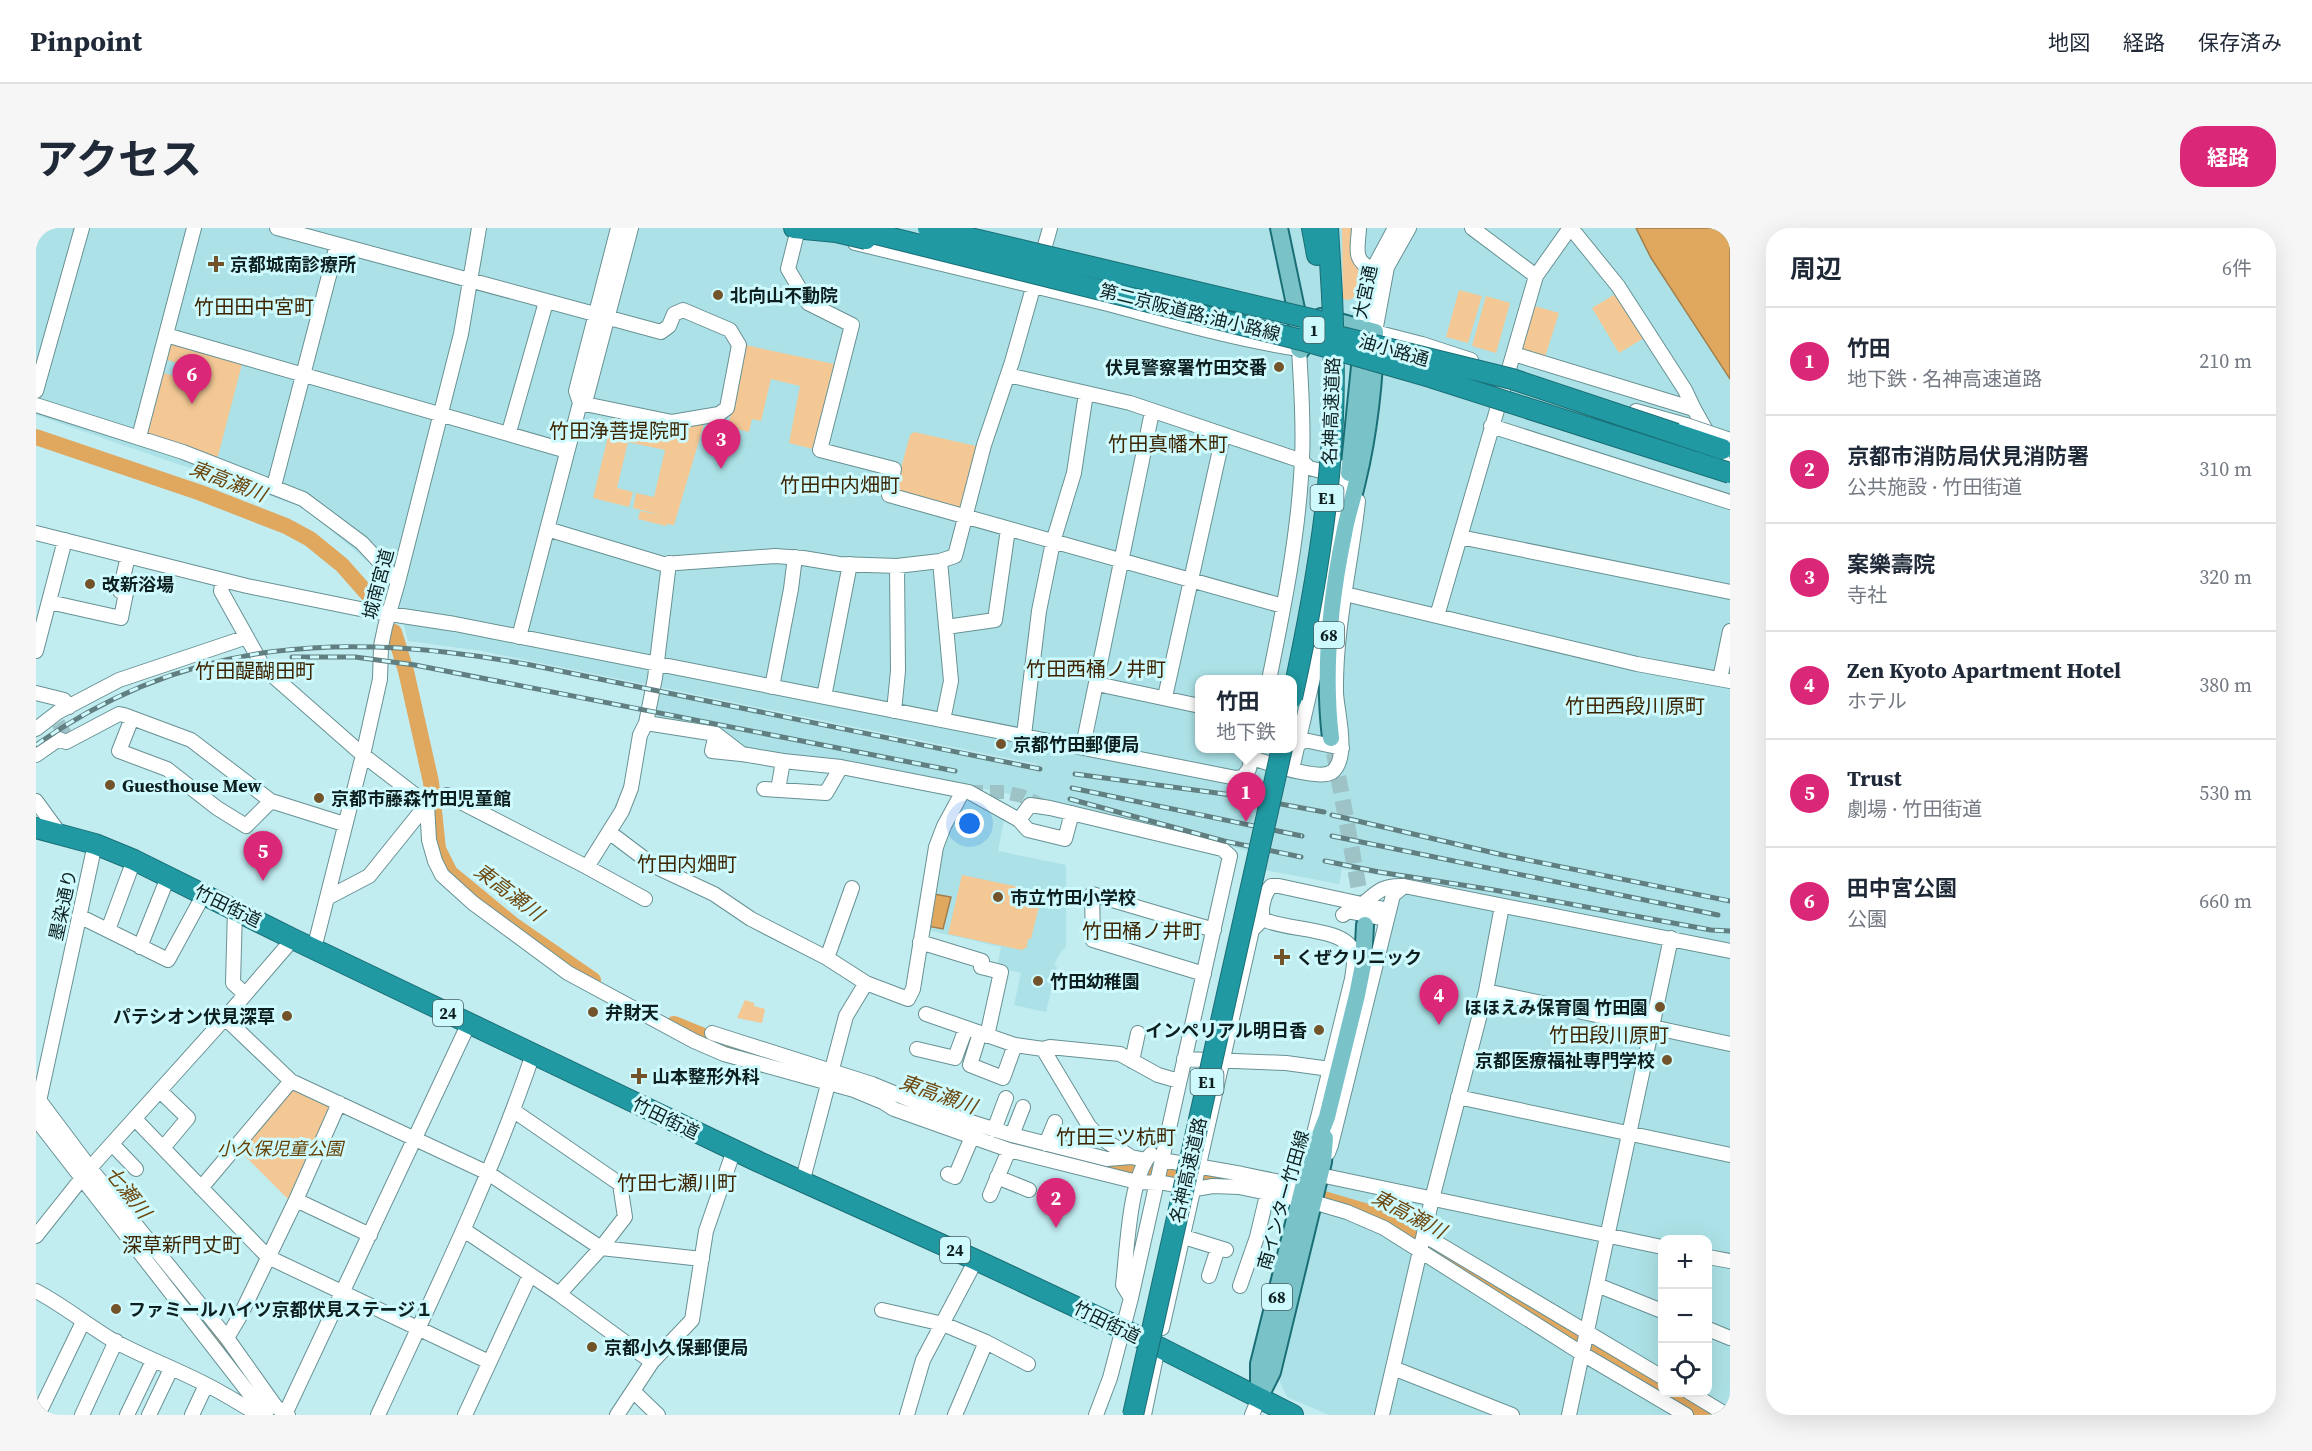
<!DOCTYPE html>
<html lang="ja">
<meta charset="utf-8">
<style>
body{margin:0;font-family:"Source Serif 4","Noto Sans JP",serif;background:#f6f6f7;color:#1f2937}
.controls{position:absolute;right:18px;bottom:18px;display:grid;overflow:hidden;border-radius:12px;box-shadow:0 6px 24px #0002}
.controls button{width:54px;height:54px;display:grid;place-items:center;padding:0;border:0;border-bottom:2px solid #e0e1e3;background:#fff;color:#1f2937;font:30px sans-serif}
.you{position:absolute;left:934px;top:596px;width:21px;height:21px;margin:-15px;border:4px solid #fff;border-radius:50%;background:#1a73e8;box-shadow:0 0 0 9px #1a73e833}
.badge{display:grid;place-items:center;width:39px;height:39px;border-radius:50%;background:#db2777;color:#fff;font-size:20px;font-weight:700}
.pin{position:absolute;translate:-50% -50px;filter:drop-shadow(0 2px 3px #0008)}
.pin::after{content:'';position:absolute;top:32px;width:21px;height:18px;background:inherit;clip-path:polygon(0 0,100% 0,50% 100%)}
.popup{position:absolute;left:1159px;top:447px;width:102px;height:78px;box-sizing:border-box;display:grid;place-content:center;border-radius:12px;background:#fff;filter:drop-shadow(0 2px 4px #0005);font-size:20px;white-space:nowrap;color:#747a83}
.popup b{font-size:22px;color:#1f2937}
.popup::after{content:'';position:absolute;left:50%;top:100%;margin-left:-12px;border:12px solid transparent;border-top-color:#fff}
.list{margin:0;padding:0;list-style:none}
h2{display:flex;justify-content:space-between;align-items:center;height:78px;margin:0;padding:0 24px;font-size:26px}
h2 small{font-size:20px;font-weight:400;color:#747a83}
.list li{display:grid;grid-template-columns:39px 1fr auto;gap:18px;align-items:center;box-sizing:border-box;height:108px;padding:0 24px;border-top:2px solid #e0e1e3}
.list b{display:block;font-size:22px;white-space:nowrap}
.list p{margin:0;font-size:20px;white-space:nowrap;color:#747a83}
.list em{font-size:20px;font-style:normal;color:#747a83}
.icon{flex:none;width:33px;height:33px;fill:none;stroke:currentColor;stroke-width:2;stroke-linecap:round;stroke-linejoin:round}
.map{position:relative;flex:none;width:1694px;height:1187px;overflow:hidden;border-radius:24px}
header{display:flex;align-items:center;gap:36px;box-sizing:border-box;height:84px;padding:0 30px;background:#fff;border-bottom:2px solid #e0e1e3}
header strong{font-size:28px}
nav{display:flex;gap:33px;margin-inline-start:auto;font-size:21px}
.intro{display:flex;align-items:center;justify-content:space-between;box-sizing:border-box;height:144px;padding:0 36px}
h1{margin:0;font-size:42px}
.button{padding:15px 27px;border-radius:24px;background:#db2777;color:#fff;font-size:21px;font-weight:700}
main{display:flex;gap:36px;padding:0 36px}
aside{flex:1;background:#fff;border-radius:24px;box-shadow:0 6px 24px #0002}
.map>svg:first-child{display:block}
</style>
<header>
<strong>Pinpoint</strong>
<nav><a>地図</a><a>経路</a><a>保存済み</a></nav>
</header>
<div class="intro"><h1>アクセス</h1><a class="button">経路</a></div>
<main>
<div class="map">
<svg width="1694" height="1187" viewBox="0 0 1694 1187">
<rect width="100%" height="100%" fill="#c1ecf0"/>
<path fill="#ace2e7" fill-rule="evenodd" d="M 0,0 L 1694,0 L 1694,1187 L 1293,1187 L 1251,1169 L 1243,1152 L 1364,653 L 1361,650 L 1306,641 L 1303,656 L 1228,642 L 1231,628 L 1197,619 L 1010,574 L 935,558 L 703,518 L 616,491 L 622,463 L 1000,541 L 1001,536 L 446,423 L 372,413 L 357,355 L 269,280 L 0,187 ZM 1164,452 L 1256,452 L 1256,520 L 1164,520 ZM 1626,1012 L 1672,1012 L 1672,1164 L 1626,1164 Z
M 933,573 L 968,592 L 962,623 L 1030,637 L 1030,718 L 1023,727 L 1018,737 L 1021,738 L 1010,784 L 978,777 L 985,745 L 961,739 L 965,719 L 887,701 L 902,625 L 923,576 Z"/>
<path fill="#f3c895" d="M 1306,0 L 1319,0 C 1322,26 1326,43 1320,68 L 1313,72 L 1307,71 Z
M 1423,62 L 1446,68 L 1432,115 L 1410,109 Z
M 1581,65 L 1608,110 L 1583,125 L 1556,80 Z
M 1450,68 L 1474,75 L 1460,125 L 1436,118 Z
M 1495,77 L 1523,85 L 1509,129 L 1482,121 Z
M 135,115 L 202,132 L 206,136 L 182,228 L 178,232 L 112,209 L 108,203 L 124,144 L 138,148 L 141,135 L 128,131 L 132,116 Z
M 709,117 L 798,136 L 777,221 L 753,215 L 764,158 L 735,151 L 725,193 L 716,191 L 713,204 L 692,199 Z
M 577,188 L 667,193 L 668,196 L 638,297 L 631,296 L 630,298 L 602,291 L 604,283 L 625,287 L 597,280 L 600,265 L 618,269 L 629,222 L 592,214 L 581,260 L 597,264 L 593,279 L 557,270 Z
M 878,204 L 940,218 L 943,221 L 929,280 L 923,284 L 859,262 L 874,207 Z
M 926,647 L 983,659 L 982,664 L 1005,670 L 995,711 L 992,711 L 991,719 L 986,722 L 912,706 Z
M 709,772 L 718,775 L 718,778 L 729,781 L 726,795 L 701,790 Z
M 261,859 L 297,877 L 253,972 L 203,922 L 252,861 Z"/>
<path fill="#e0a75e" stroke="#a17e4b" stroke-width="1.5" d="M 1600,0 L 1694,0 L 1694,151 L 1615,30 Z
M 898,666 L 915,669 L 907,701 L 891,698 Z"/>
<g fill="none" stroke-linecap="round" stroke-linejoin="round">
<path stroke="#e0a75e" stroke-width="16" d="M 0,209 L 165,265 L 250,298 L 274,311 L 306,337 L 343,379
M 358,404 L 370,443 L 395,554 L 402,621 L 414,645 L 476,696 L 557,752
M 638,796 L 704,823 L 772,842
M 839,865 L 888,885
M 1054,933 L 1071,937 L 1192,950
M 1267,965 L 1335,985 L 1626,1161
M 131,1048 L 239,1187
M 1633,1164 L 1671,1187"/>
<path stroke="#9dc3c6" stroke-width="14" stroke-dasharray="14 7" stroke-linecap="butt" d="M 22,495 L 29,506
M 933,564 L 968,564 L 986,568 L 1007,578"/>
<path stroke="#9dc3c6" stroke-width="16" stroke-dasharray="16 8" stroke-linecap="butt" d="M 1298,525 L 1328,689"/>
<g stroke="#689194" stroke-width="16">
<path id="minor" d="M 241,0 L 625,104 L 633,98 L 638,86 L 647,82 L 694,102 L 703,117 L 691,180 L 683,186 L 636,194 L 544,175
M 1323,0 C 1322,20 1316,33 1337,41
M 1373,0 L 1351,39 L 1339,104 L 1386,116 L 1435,132
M 1436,0 L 1500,48
M 1535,0 L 1582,58 L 1649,162 L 1658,181
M 762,1 L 752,41 L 772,75 L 816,97 L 784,222 L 858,241 L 853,267 L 1247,378
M 819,15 C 902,35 985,55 1068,75 C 1133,92 1197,111 1263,121 C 1265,158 1268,194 1266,231 C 1263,304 1248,379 1233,452
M 1328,101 L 1337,41 L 1359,0
M 130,107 L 531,223
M 1478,126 L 1658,181 L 1694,245
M 972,147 L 1094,175 L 1266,233 L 1273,240 L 1306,248
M 0,163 L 46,0
M 544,175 L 540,163 L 582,0
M 0,177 L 147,224 L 267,271 L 326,315 L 362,354
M 1600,183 L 1650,197
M 1455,198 L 1694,274
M 473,204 L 510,74
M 103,209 L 158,0
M 238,258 L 301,17
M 511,301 L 627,336 L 739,328 L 767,330 L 803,336 L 861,338 L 904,333 L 919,328 L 948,217 L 976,134 L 1014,0
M 0,305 L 211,358 L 334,383 L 419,396 L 1200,550 L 1207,549 L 1213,541 L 1218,520
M 1424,309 L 1694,364
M 904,333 L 915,453 L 907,492
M 187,352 L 185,363 L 228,440 L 327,527 L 391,576 L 393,612 L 399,633 L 406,647 L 437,675 L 532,745 L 658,813 L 688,826 L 818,862 L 847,874 L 858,881 L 973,922 L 1101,954 L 1128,955 L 1159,961 L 1177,958 L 1203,959 L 1265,972
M 1309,366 L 1601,436 L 1694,453
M 13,374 L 85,390 L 90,365 L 84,363 L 92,328
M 1401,388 L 1500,48 L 1534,0
M 910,399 L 959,392 L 972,301
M 483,409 L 544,175 L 551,167 L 595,0
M 0,423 L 29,312
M 1684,451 L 1694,403
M 1061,456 L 1164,478
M 736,459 L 755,361 L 759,329
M 0,465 L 28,472 L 33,479
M 788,469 L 814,336
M 1129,469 L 1187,208
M 858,483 L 862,443 L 861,338
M 96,490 L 83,523 L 131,541 L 181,580 L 210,598 L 235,573
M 610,495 L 680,506 L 706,526 L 747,533 L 805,539 L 933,564 L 983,592 L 992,602 L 1029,611 L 1036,585
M 0,501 L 22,484 L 83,452 L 211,409
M 680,506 L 676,523 L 705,526
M 988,507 L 1003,383 L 1017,314 L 1038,245 L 1050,165
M 1047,518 L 1116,184
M 1261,518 L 1268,512 L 1306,520
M 0,527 L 23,511 L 30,514 L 83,486 L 88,487 L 155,512 L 235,573 L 308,596
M 1216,530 C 1232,535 1282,553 1296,544 C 1314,530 1301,485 1300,465 C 1299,400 1315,337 1322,273
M 1256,541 L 1280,437 L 1308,239
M 728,561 L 790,565 L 805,539
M 742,562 L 747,533
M 0,573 L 24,606
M 983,592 L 994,577 L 1014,580 L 1186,621 L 1194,628 L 1095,1070 L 1074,1150 L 1060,1187
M 573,604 L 618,638 L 678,666 L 715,691 L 791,730 L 830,755 L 872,771 L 877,761 L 900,619 L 908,598 L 927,563
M 551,639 L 586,583 L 595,560 L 604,507 L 610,495 L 619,450 L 633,335
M 291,670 L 333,648 L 391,576 L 411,567 L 551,639 L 609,671
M 1327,676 C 1342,663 1347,657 1368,658 L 1694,723
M 199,681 L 197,755 L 209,766
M 1307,687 L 1311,684 L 1316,684 L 1349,691
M 43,688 L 132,732 L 168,666
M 72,702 L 98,632
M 884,714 L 946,733 L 945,739 L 965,744 L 951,808
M 104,719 L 132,649
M 278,721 L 327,527 L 344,451 L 345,418 L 349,399 L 362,354 L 425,106 L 443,0
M 791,730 L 816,660
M 1168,746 L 1057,712 L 1056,666 L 1178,702
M 1450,763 L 1694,816
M 890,786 L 979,817 L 1007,821 L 1053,898 L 1062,908 L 1095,929
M 189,790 L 255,853 L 452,945 L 565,1020 L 666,1031
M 676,805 L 836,856 L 906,885 L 976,907 L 1071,931 L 1095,929 L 1110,932
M 944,805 L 934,837 L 967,850 L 979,817
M 881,821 L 919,830 L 930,800
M 1007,821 L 1014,819 L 1084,826 L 1122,847 L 1143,853
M 1148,831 L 1250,835 L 1294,841
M 1096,833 L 1102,805
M 124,863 L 152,890 L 127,920
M 0,868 L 54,940 L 191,1110 L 240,1179 L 252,1187
M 1422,869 L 1694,927
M 2,878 L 59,616
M 478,883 L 584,956 L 589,989 L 565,1020 L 523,1066
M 0,891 L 230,1187
M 99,891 L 232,1029 L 453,1134
M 958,902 L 970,870
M 1278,906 L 1316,751 C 1317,742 1320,732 1317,723 C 1308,699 1249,703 1227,691 C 1224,681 1228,666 1235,658 L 1243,658 L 1353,682
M 976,907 L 987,879
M 76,916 L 100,941
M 1010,916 L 1019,894
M 1292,925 L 1295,917 L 1357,667 L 1368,658
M 1126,932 L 1206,946 L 1268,959
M 912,946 L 919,949 L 936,909
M 1284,947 L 1626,1019
M 961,949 L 993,962
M 766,955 L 810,788 L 830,755
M 165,960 L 255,853
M 954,967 L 973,922
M 260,972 L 334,1007
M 1277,974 L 1311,984 L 1348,1000 L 1545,1125 L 1650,1187
M 428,1002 L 523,1066 L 616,1134
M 1388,1007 L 1626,1149
M 0,1008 L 54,940 L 189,790 L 257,711
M 1148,1009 L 1190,1022
M 1672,1029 L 1694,1033
M 1173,1048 L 1182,1020
M 1561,1057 L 1626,1083
M 1204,1058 L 1221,1009 L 1232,963
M 0,1063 C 27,1077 51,1097 78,1113 C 108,1129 140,1141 171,1157 C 189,1166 206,1177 223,1187
M 1095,1070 L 1087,1057 C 1091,1025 1093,949 1115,926
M 846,1082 L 907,1096 L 950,1114 L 992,1136
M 1126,1100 L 1216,702 L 1227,691
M 1672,1101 L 1694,1110
M 191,1110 L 204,1088 L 260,972 L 303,875
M 1357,1140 L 1476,1187
M 597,1163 L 622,1187
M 1653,1164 L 1691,1187
M 2,1187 L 47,1094
M 46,1187 L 80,1113
M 91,1187 L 117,1133
M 113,1187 L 135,1141
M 156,1187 L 170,1157
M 246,1187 L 250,1184 L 433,795
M 342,1187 C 397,1068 455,950 497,826
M 429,1187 L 494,1047
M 581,1187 L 616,1134 L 656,1092 L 670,1003 L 698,922
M 871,1187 L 887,1132 L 940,1032
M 919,1187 L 950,1114
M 1108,1187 L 1122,1119
M 1216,1187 L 1223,1170
M 1346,1187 L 1396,971 L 1450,763 L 1466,678
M 1533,1187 L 1635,710"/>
</g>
<g stroke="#1a6e75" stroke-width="20">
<path id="major" d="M 1243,0 L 1260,81 L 1263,121 L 1265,122
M 1285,89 L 1339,104 C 1339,150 1332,208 1321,253 C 1317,271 1311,288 1308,306 C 1294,373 1287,442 1295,510
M 1313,245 L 1326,119
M 1225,1166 L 1236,1144 L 1287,934 L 1289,910
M 1223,1170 L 1223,1136 L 1273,935 L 1291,889 L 1321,767 L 1327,737 L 1329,697"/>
</g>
<g stroke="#1a6e75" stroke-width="22">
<path id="highway" d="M 758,0 L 800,4
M 1276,0 L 1281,27
M 1292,0 L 1296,67
M 0,600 L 59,616 L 98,632 L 257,711 L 723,934 L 940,1032 L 1087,1101 L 1257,1187"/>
</g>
<use href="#minor" stroke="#fff" stroke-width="14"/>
<use href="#major" stroke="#79c2c8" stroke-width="16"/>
<use href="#highway" stroke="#2099a3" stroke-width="20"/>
<g stroke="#617e80" stroke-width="5">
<path id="rail" d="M 256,429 L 319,429 L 379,437 L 919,543
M 0,517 C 156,407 314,404 495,437 L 1004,541
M 1039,546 L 1196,567 L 1288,584
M 1036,560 L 1266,608
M 1034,571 L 1188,613 L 1265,629
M 1296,587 L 1467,627 L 1694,673
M 1296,608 L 1682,687
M 1289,633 L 1343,644 L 1458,662 L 1675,702 L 1694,703"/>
</g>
<use href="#rail" stroke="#cefafe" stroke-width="3" stroke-dasharray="9" stroke-linecap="butt"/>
<g stroke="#689194" stroke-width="16" stroke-linecap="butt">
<path id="minor-bridge" d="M 1650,197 L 1694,212"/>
</g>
<g stroke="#1a6e75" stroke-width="22" stroke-linecap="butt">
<path id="highway-bridge" d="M 816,0 L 1265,112 L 1394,149 L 1694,245
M 892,0 L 1292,95
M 800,4 L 830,11
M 1273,101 L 1476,151 L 1686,221
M 1256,470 C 1275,384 1291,297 1296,209 C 1299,161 1298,114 1296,67
M 1097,1187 L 1246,520"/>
</g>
<use href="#minor-bridge" stroke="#fff" stroke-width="14"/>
<use href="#highway-bridge" stroke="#2099a3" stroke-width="20"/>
</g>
<g fill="#735329" stroke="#cefafe" stroke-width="2">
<path d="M177 27h6v6h6v6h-6v6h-6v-6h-6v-6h6z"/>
<circle cx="682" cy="67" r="6"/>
<circle cx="1243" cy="139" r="6"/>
<circle cx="54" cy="356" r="6"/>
<circle cx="965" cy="516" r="6"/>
<circle cx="74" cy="557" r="6"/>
<circle cx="283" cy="570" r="6"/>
<circle cx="962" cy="669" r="6"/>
<path d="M1243 720h6v6h6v6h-6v6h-6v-6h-6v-6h6z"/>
<circle cx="1002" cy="753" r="6"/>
<circle cx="1624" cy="779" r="6"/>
<circle cx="557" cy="784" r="6"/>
<circle cx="251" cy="788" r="6"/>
<circle cx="1283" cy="802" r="6"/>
<circle cx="1631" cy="832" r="6"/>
<path d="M600 839h6v6h6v6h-6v6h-6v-6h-6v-6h6z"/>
<circle cx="80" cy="1081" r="6"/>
<circle cx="556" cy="1119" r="6"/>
</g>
<g text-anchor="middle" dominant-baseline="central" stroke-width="6" stroke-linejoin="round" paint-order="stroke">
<g fill="#cefafe" stroke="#486163" stroke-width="1.5">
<rect x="1267.5" y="89" width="21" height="26" rx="4.5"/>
<rect x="1274.5" y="257" width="33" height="26" rx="4.5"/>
<rect x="1278" y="394" width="30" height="26" rx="4.5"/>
<rect x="397" y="772" width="30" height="26" rx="4.5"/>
<rect x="1154.5" y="841" width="33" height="26" rx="4.5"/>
<rect x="904" y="1009" width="30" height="26" rx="4.5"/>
<rect x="1226" y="1056" width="30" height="26" rx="4.5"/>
</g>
<g font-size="16" font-weight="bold" fill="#0e1f20">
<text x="1278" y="102">1</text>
<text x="1291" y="270">E1</text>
<text x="1293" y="407">68</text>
<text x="412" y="785">24</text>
<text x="1171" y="854">E1</text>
<text x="919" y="1022">24</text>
<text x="1241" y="1069">68</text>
</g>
<g font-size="18" font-weight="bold" fill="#0e1f20" stroke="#cefafe" text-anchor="start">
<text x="194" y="36">京都城南診療所</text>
<text x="694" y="67">北向山不動院</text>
<text x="1231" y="139" text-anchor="end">伏見警察署竹田交番</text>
<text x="66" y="356">改新浴場</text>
<text x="977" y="516">京都竹田郵便局</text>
<text x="86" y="557">Guesthouse Mew</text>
<text x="295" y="570">京都市藤森竹田児童館</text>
<text x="974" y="669">市立竹田小学校</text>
<text x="1260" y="729">くぜクリニック</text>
<text x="1014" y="753">竹田幼稚園</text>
<text x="1612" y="779" text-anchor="end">ほほえみ保育園 竹田園</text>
<text x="569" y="784">弁財天</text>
<text x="239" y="788" text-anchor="end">パテシオン伏見深草</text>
<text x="1271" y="802" text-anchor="end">インペリアル明日香</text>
<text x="1619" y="832" text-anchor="end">京都医療福祉専門学校</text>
<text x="616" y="848">山本整形外科</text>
<text x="92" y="1081">ファミールハイツ京都伏見ステージ１</text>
<text x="568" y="1119">京都小久保郵便局</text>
</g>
<g font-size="18" fill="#0e1f20" stroke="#cefafe">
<text transform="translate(1329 64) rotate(-78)">大宮通</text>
<text transform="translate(1154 84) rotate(14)">第二京阪道路;油小路線</text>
<text transform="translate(1358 122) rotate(16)">油小路通</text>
<text transform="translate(1295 183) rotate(-88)">名神高速道路</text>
<text transform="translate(342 356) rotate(-75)">城南宮道</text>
<text transform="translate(27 677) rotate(-78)">墨染通り</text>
<text transform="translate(192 678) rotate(26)">竹田街道</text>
<text transform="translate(630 890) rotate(26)">竹田街道</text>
<text transform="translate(1152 942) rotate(-77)">名神高速道路</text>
<text transform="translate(1247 972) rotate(-74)">南インター竹田線</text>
<text transform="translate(1071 1094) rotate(26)">竹田街道</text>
</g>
<g font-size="18" font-style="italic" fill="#664104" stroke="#cefafe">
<text x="244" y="920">小久保児童公園</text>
</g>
<g font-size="20" fill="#3d2502" stroke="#cefafe">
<text x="218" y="79">竹田田中宮町</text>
<text x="583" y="203">竹田浄菩提院町</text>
<text x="1132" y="216">竹田真幡木町</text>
<text x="804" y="257">竹田中内畑町</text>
<text x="1060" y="441">竹田西桶ノ井町</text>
<text x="219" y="443">竹田醍醐田町</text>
<text x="1599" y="478">竹田西段川原町</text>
<text x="651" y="636">竹田内畑町</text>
<text x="1106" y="703">竹田桶ノ井町</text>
<text x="1573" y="807">竹田段川原町</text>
<text x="1080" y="909">竹田三ツ杭町</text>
<text x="641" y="955">竹田七瀬川町</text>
<text x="146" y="1017">深草新門丈町</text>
</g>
<g font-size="20" font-style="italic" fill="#6d470e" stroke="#cefafe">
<text transform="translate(192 253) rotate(21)">東高瀬川</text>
<text transform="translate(473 664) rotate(37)">東高瀬川</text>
<text transform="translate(902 866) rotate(19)">東高瀬川</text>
<text transform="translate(92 964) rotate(52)">七瀬川</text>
<text transform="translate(1373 986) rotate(28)">東高瀬川</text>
</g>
</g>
</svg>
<div class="controls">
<button>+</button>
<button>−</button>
<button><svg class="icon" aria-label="locate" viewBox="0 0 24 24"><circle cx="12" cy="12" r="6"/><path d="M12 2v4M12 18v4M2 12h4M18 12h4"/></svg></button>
</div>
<div class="you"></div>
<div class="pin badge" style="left:1210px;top:594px">1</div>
<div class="popup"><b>竹田</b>地下鉄</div>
<div class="pin badge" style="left:1020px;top:1000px">2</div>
<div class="pin badge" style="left:685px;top:241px">3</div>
<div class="pin badge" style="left:1403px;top:797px">4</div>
<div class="pin badge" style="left:227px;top:653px">5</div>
<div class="pin badge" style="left:156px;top:176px">6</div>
</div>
<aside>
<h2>周辺<small>6件</small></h2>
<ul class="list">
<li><span class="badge">1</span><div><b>竹田</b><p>地下鉄 · 名神高速道路</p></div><em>210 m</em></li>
<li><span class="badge">2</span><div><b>京都市消防局伏見消防署</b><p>公共施設 · 竹田街道</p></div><em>310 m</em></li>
<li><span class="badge">3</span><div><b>案樂壽院</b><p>寺社</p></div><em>320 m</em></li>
<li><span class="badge">4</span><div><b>Zen Kyoto Apartment Hotel</b><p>ホテル</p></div><em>380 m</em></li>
<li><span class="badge">5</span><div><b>Trust</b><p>劇場 · 竹田街道</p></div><em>530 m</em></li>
<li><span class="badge">6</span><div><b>田中宮公園</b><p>公園</p></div><em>660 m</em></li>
</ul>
</aside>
</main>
